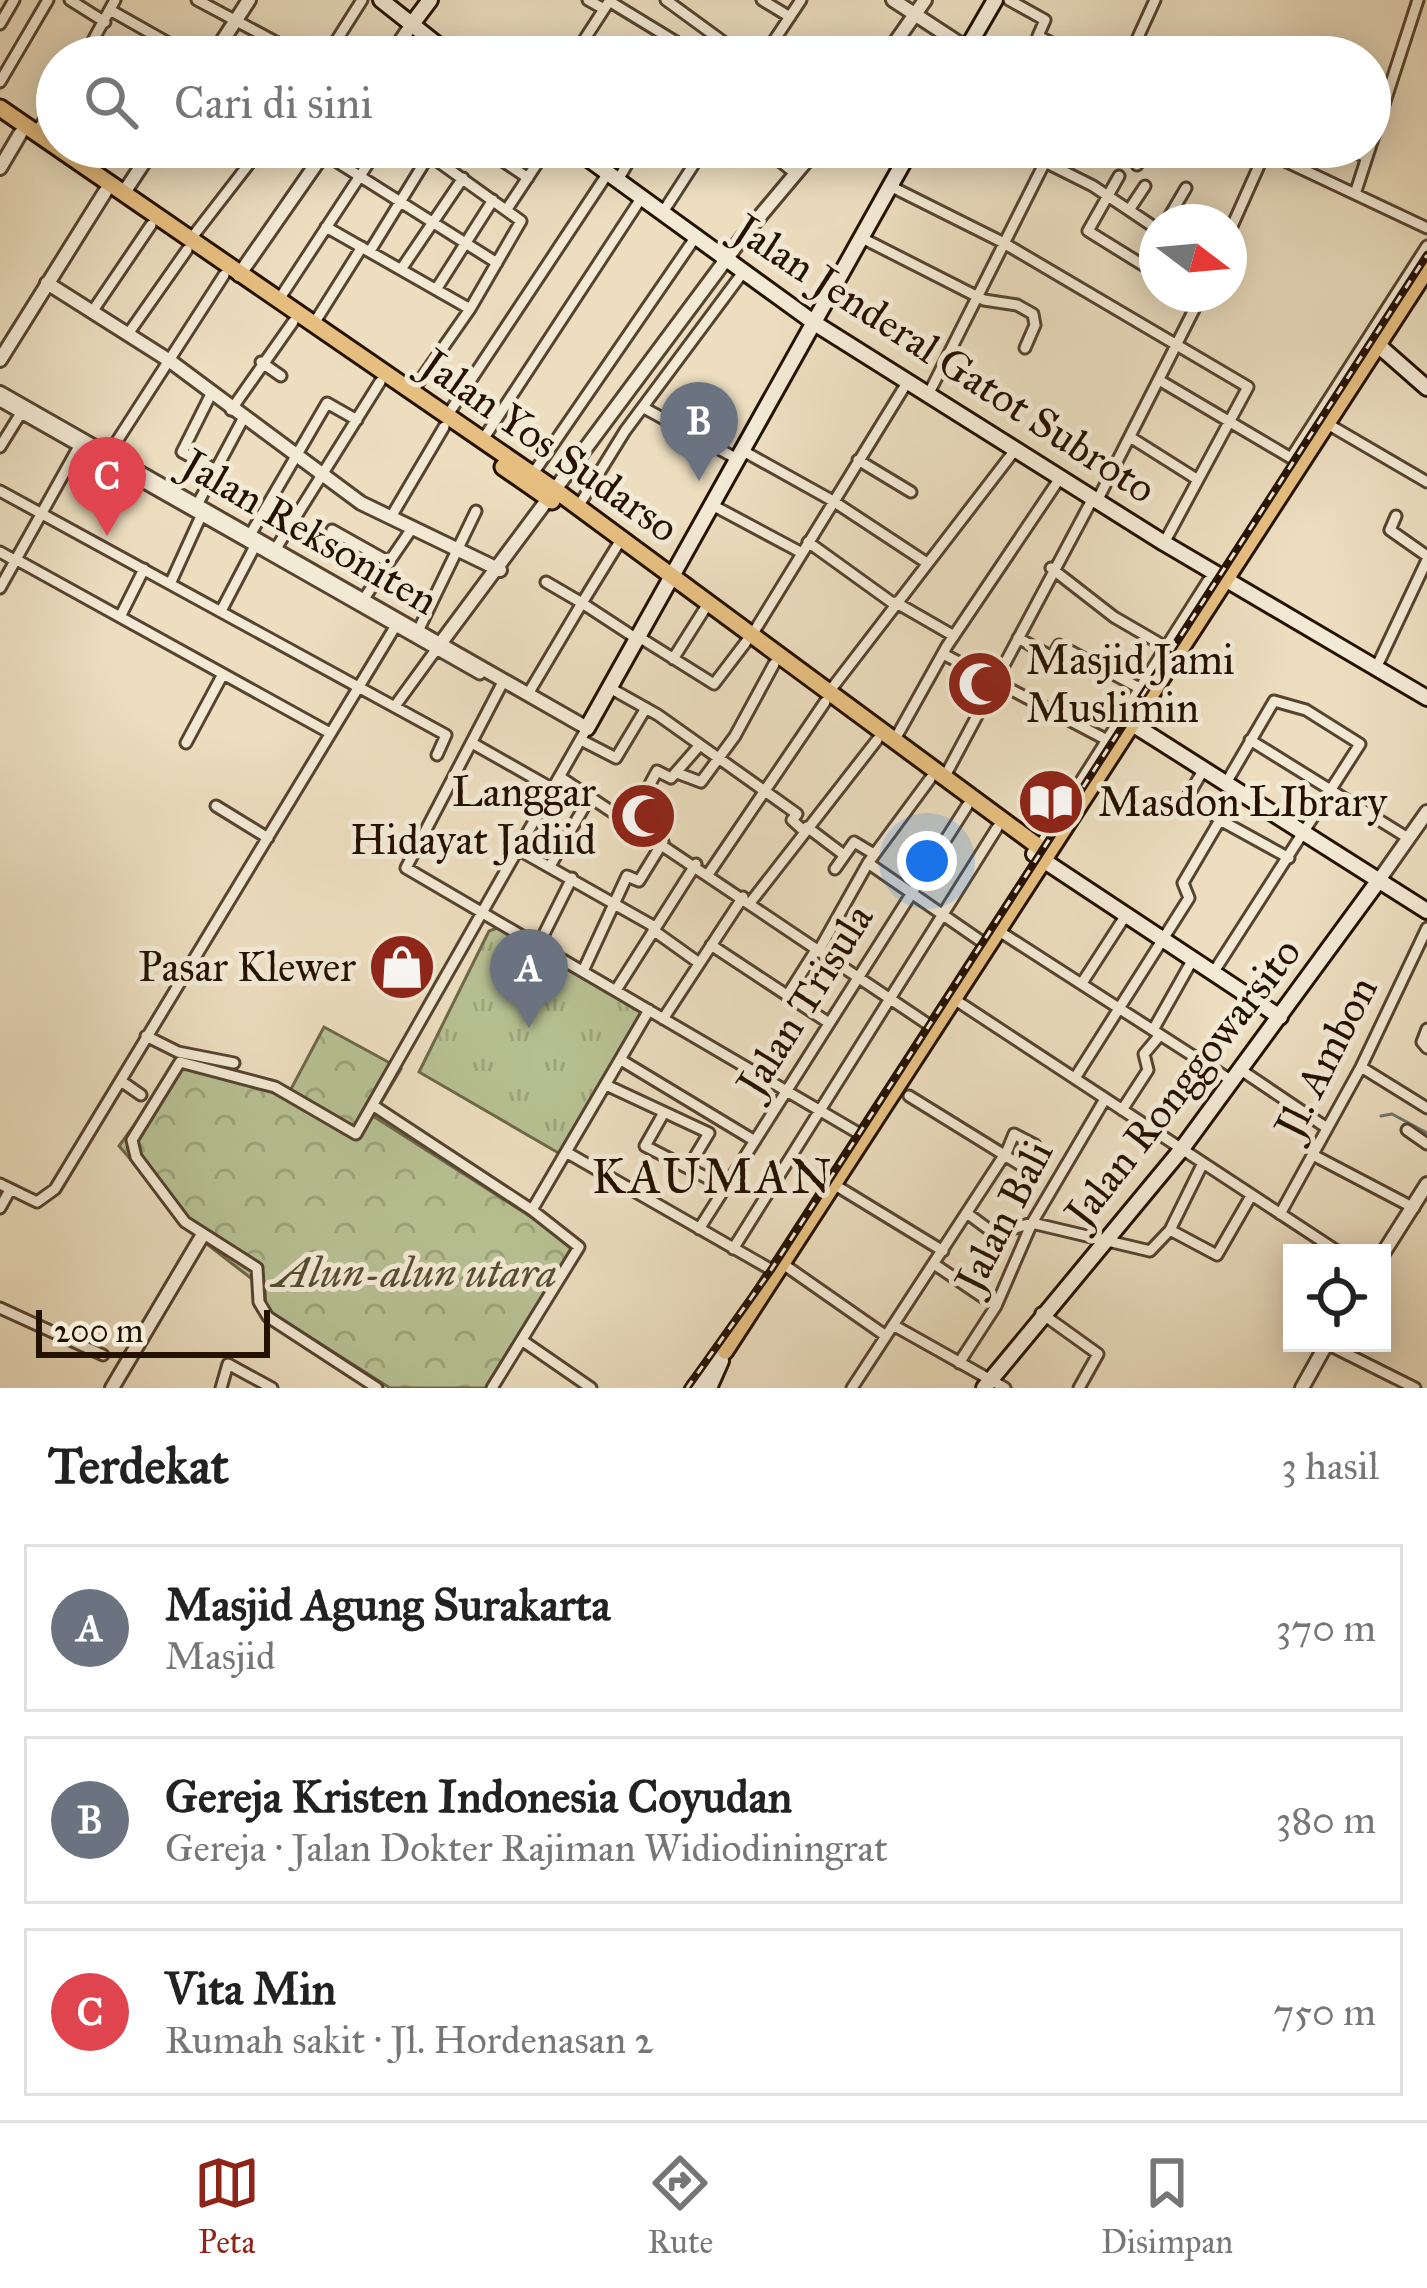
<!DOCTYPE html>
<html lang="id">
<meta charset="utf-8">
<style>
body{margin:0;font-family:"IM FELL Great Primer",serif;background:#f6f6f6;color:#222}
.controls{position:absolute;right:36px;bottom:36px;display:grid;overflow:hidden;border-radius:0px;box-shadow:0 6px 30px #0003}
.controls button{width:108px;height:108px;display:grid;place-items:center;padding:0;border:0;border-bottom:3px solid #e0e0e0;background:#fff;color:#222;font:60px sans-serif}
.compass{position:absolute;left:1139px;top:204px;width:108px;height:108px;border-radius:50%;background:#fff;box-shadow:0 6px 30px #0003;rotate:106deg}
.scale{position:absolute;left:36px;bottom:30px;width:234px;box-sizing:border-box;padding-left:12px;border:6px solid #241100;border-top:0;font-size:33px;line-height:42px;white-space:nowrap;color:#241100;-webkit-text-stroke:9px #f3ead5;paint-order:stroke}
.you{position:absolute;left:927px;top:861px;width:42px;height:42px;margin:-30px;border:9px solid #fff;border-radius:50%;background:#1a73e8;box-shadow:0 0 0 18px #1a73e833}
.badge{display:grid;place-items:center;width:78px;height:78px;border-radius:50%;background:#8f2418;color:#fff;font-size:39px;font-weight:700}
.pin{position:absolute;translate:-50% -99px;filter:drop-shadow(0 3px 6px #0008)}
.pin::after{content:'';position:absolute;top:63px;width:42px;height:36px;background:inherit;clip-path:polygon(0 0,100% 0,50% 100%)}
.list{margin:0;padding:0;list-style:none}
h2{display:flex;justify-content:space-between;align-items:center;height:156px;margin:0;padding:0 48px;font-size:51px}
h2 small{font-size:39px;font-weight:400;color:#767676}
.list li{display:grid;grid-template-columns:78px 1fr auto;gap:36px;align-items:center;box-sizing:border-box;height:168px;margin:0 24px 24px;padding:0 24px;border:3px solid #e0e0e0;border-radius:0px}
.list b{display:block;font-size:45px;white-space:nowrap}
.list p{margin:0;font-size:39px;white-space:nowrap;color:#767676}
.list em{font-size:39px;font-style:normal;color:#767676}
.icon{flex:none;width:66px;height:66px;fill:none;stroke:currentColor;stroke-width:2;stroke-linecap:round;stroke-linejoin:round}
.map{position:relative;flex:none;width:1427px;height:1388px;overflow:hidden}
.search{position:absolute;background:#fff;box-shadow:0 6px 30px #0003;left:36px;right:36px;top:36px;height:132px;display:flex;align-items:center;gap:30px;box-sizing:border-box;padding:0 42px;border-radius:66px;color:#767676;font-size:45px}
.sheet{height:732px;background:#fff}
nav{display:flex;justify-content:space-around;align-items:center;box-sizing:border-box;height:168px;border-top:3px solid #e0e0e0;background:#fff;font-size:33px;color:#767676}
nav a{display:grid;justify-items:center;gap:6px}
nav .on{color:#8f2418}
.map>svg:first-child{display:block}
</style>
<div class="map">
<svg width="1427" height="1388" viewBox="0 0 1427 1388">
<defs>
<pattern id="grass-tufts" width="24" height="20" patternUnits="userSpaceOnUse" patternTransform="scale(3)"><rect width="24" height="20" fill="#b7c193"/><path d="M3 7l-1-3M5 7V3M7 7l1-3M15 17l-1-3M17 17v-4M19 17l1-3" fill="none" stroke="#9da57d"/></pattern>
<pattern id="park-crowns" width="20" height="18" patternUnits="userSpaceOnUse" patternTransform="scale(3)"><rect width="20" height="18" fill="#b7c193"/><path d="M2 6a3 3 0 1 1 6 0M12 15a3 3 0 1 1 6 0" fill="none" stroke="#9da57d"/></pattern>
</defs>
<rect width="100%" height="100%" fill="#ecdebf"/>
<filter id="stains"><feTurbulence type="fractalNoise" baseFrequency=".00167" numOctaves="4"/><feColorMatrix values="0 0 0 0 .2 0 0 0 0 .09 0 0 0 0 .02 0 0 0 .5 -.17"/></filter>
<radialGradient id="worn" r=".72"><stop offset=".6" stop-color="#630" stop-opacity="0"/><stop offset="1" stop-color="#630" stop-opacity=".3"/></radialGradient>
<path fill="url(#grass-tufts)" stroke="#6e694a" stroke-width="3" d="M 500,927 L 638,1006 L 643,1020 L 562,1155 L 419,1072 L 489,931 Z"/>
<path fill="url(#park-crowns)" stroke="#6e694a" stroke-width="3" d="M 324,1027 L 401,1069 L 373,1116 L 572,1243 L 574,1252 L 486,1388 L 390,1388 L 266,1309 L 265,1289 L 195,1235 L 119,1146 L 180,1062 L 291,1089 Z"/>
<g fill="none" stroke-linecap="round" stroke-linejoin="round">
<path stroke="#6e7672" stroke-width="3" d="M 1381,1116 L 1392,1114 L 1427,1133"/>
<g stroke="#564430" stroke-width="15">
<path id="minor" d="M 70,0 L 105,22
M 197,0 L 304,57
M 588,0 L 604,9
M 666,0 L 744,57
M 762,0 L 790,17
M 1009,0 L 1045,20 L 1038,36 L 1079,57
M 609,1 L 699,56
M 110,10 L 193,57
M 0,24 L 14,0
M 84,57 L 115,0
M 326,57 L 362,0
M 573,57 L 610,0
M 763,57 L 801,0
M 1129,57 L 1155,0
M 0,82 L 48,0
M 36,133 L 57,100
M 482,147 L 528,178
M 762,147 L 796,174
M 1015,147 L 1093,186 L 1157,229
M 1255,147 L 1427,228
M 1337,147 L 1367,157
M 323,153 L 497,263
M 1137,165 L 1147,147
M 445,166 L 458,147
M 1053,166 L 1080,147
M 1119,176 L 1088,231 L 1146,267 L 1157,253
M 618,180 L 637,147
M 890,186 L 1002,242 L 1248,387 L 1164,543
M 1355,194 L 1418,0
M 507,209 L 548,147
M 1129,210 L 1145,186
M 663,212 L 705,147
M 1166,222 L 1186,188
M 326,227 L 470,309
M 1229,233 L 1266,150
M 862,238 L 984,300 L 1017,305 L 1033,314 L 1035,325 L 1025,348
M 190,240 L 262,147
M 370,251 L 429,155
M 402,268 L 463,178
M 437,288 L 493,200
M 278,301 L 379,147
M 92,312 L 151,225
M 313,325 L 362,247
M 128,334 L 187,250
M 261,362 L 281,376
M 1159,380 L 1291,458 L 1427,246
M 412,392 L 470,309 L 521,221 L 418,147
M 211,394 L 182,452 L 216,470
M 928,395 L 1045,162
M 0,401 L 480,674
M 644,408 L 739,460
M 231,410 L 293,322
M 447,416 L 608,173
M 1326,423 L 1427,482
M 1130,437 L 1195,478
M 482,441 L 642,197
M 0,447 L 21,413
M 745,452 L 833,501 L 927,563
M 108,455 L 224,275
M 858,460 L 911,492
M 532,475 L 697,235
M 0,491 L 446,735 L 437,755
M 1097,501 L 1202,294
M 197,505 L 243,419
M 714,506 L 802,553
M 578,507 L 625,431 L 744,271
M 1396,516 L 1390,530 L 1427,556
M 391,517 L 444,427
M 332,530 L 389,562
M 250,535 L 327,403 L 357,420
M 808,542 L 894,604
M 617,546 L 582,603 L 637,639
M 275,550 L 380,382
M 0,552 L 16,561
M 17,560 L 330,733
M 1051,568 L 1114,617 L 1169,649
M 170,584 L 201,516
M 0,588 L 82,441
M 363,600 L 413,527
M 895,602 L 954,636
M 221,611 L 255,546
M 120,617 L 144,569
M 418,631 L 476,511
M 752,635 L 908,381
M 639,637 L 714,684 L 746,642
M 1018,638 L 1052,657 L 1059,645 L 1143,690
M 945,655 L 1109,741
M 673,659 L 704,610
M 1376,668 L 1427,560
M 504,680 L 406,868 L 865,1137
M 610,688 L 658,715 L 797,814 L 792,820 L 804,831
M 829,692 L 1015,450
M 528,694 L 582,603 L 546,582
M 395,706 L 438,647
M 581,740 L 616,758 L 646,708
M 1250,740 L 1408,838
M 894,741 L 947,646 L 1060,478
M 186,743 L 223,674
M 472,743 L 553,789
M 1204,769 L 1188,796 L 1220,820
M 677,773 L 701,782 L 735,736 L 774,664
M 560,777 L 935,1029
M 944,778 L 1093,498
M 216,806 L 268,838
M 630,821 L 657,771 L 671,778 L 699,746
M 807,827 L 844,855
M 1039,847 L 1208,581
M 519,850 L 655,927
M 868,863 L 988,946
M 550,866 L 591,795
M 835,869 L 854,842 L 874,854
M 709,873 L 825,702
M 750,903 L 877,740
M 653,930 L 699,963
M 999,931 L 1232,1081
M 539,944 L 572,878
M 711,945 L 829,1023
M 818,952 L 868,863 L 930,779
M 583,971 L 627,876 L 639,881 L 663,842
M 1213,973 L 1360,744 L 1306,710 L 1274,701 L 1226,783
M 1082,983 L 1126,915
M 616,990 L 696,864
M 787,996 L 816,950
M 954,999 L 1340,1253
M 663,1019 L 743,897
M 1427,1029 L 1422,1042 L 1427,1048
M 1153,1030 L 1193,959
M 146,1036 L 178,1052 L 234,1063
M 621,1060 L 755,1141
M 1361,1067 L 1427,1108
M 1241,1070 L 1327,1128
M 1075,1078 L 1189,898 L 1183,883 L 1220,820 L 1289,858
M 121,1081 L 141,1095
M 606,1085 L 709,1133 L 688,1168
M 909,1096 L 1027,1169
M 374,1106 L 532,1210 L 579,1247 L 492,1388
M 1122,1110 L 1148,1070 L 1144,1054 L 1160,1035
M 662,1116 L 645,1146 L 725,1187
M 1407,1130 L 1427,1144
M 566,1152 L 777,1273
M 1313,1155 L 1414,1208
M 1005,1156 L 1014,1134 L 1035,1145
M 0,1184 L 37,1202 L 55,1189 L 395,627
M 835,1185 L 943,1251
M 0,1208 L 10,1190
M 532,1210 L 649,1010
M 968,1214 L 995,1234 L 1032,1223 L 1150,1251 L 1170,1230 L 1202,1165
M 1280,1214 L 1361,1067 L 1427,928
M 699,1229 L 967,806
M 1170,1230 L 1217,1255 L 1251,1196
M 733,1249 L 997,828
M 783,1264 L 886,1336
M 934,1264 L 996,1306
M 0,1308 L 103,1355
M 1041,1313 L 1098,1354 L 1079,1388
M 893,1325 L 1005,1388
M 523,1341 L 591,1388
M 1327,1344 L 1415,1388
M 959,1363 L 996,1306 L 1032,1223 L 1105,1099
M 221,1388 L 228,1364 L 272,1388
M 377,1388 L 268,1317 L 259,1302 L 257,1268 L 185,1222 L 136,1157 L 132,1140 L 180,1062 L 275,1087 L 356,1134 L 587,728
M 852,1388 L 1003,1157"/>
</g>
<g stroke="#564430" stroke-width="18">
<path id="tertiary" d="M 893,0 L 974,53
M 212,57 L 249,0
M 390,57 L 412,24
M 885,57 L 925,0
M 0,168 L 20,134
M 123,194 L 154,147
M 239,275 L 328,147
M 47,283 L 170,361 L 361,503 L 500,570
M 0,360 L 105,192
M 0,393 L 587,728
M 440,644 L 745,234 L 818,147
M 1379,880 L 1427,812
M 1382,1255 L 1427,1184
M 112,1388 L 202,1236
M 1302,1388 L 1327,1343"/>
</g>
<g stroke="#241100" stroke-width="20">
<path id="secondary" d="M 381,0 L 453,57
M 412,24 L 430,0
M 962,57 L 995,0
M 572,147 L 816,324 L 1164,543 L 1427,698
M 1378,345 L 1427,388
M 1134,725 L 1427,911
M 587,728 L 912,147
M 1034,854 L 1280,1017
M 694,1388 L 725,1351
M 709,1388 L 721,1361
M 984,1388 L 1181,1150 L 1379,880"/>
</g>
<g stroke="#241100" stroke-width="21">
<path id="primary" d="M 0,108 L 558,492 L 1039,847
M 503,467 L 552,501
M 725,1351 L 1427,269"/>
</g>
<use href="#minor" stroke="#f3ead5" stroke-width="9"/>
<use href="#tertiary" stroke="#f3ead5" stroke-width="12"/>
<use href="#secondary" stroke="#f3ead5" stroke-width="14"/>
<use href="#primary" stroke="#e6bf80" stroke-width="15"/>
<g stroke="#241100" stroke-width="8">
<path id="rail" d="M 687,1388 L 771,1270 L 1427,255"/>
</g>
<use href="#rail" stroke="#f3ead5" stroke-width="3" stroke-dasharray="9" stroke-linecap="butt"/>
</g>
<defs>
<g id="mosque-disc" transform="scale(3.45)"><circle r="9.5" fill="#8f2418" stroke="#f3ead5"/><path d="M3.5-4.9A6 6 0 1 0 3.5 4.9A5 5 0 1 1 3.5-4.9Z" fill="#fff"/></g>
<g id="library-disc" transform="scale(3.45)"><circle r="9.5" fill="#8f2418" stroke="#f3ead5"/><path d="M-6-4Q-3-5.5-.7-3.5V5Q-3 3-6 4ZM6-4Q3-5.5 .7-3.5V5Q3 3 6 4Z" fill="#fff"/></g>
<g id="shop-disc" transform="scale(3.45)"><circle r="9.5" fill="#8f2418" stroke="#f3ead5"/><path d="M-5-2.5h2.3a2.7 3.5 0 0 1 5.4 0H5L5.5 6h-11ZM-1.5-2.5h3a1.5 2.3 0 0 0-3 0Z" fill="#fff"/></g>
</defs>
<g fill-rule="evenodd">
<use href="#mosque-disc" x="980" y="684"/>
<use href="#library-disc" x="1051" y="802"/>
<use href="#mosque-disc" x="643" y="816"/>
<use href="#shop-disc" x="402" y="967"/>
</g>
<g text-anchor="middle" dominant-baseline="central" stroke-width="10" stroke-linejoin="round" paint-order="stroke">
<g font-size="42" fill="#241100" stroke="#f3ead5">
<text transform="translate(945 359) rotate(33)">Jalan Jenderal Gatot Subroto</text>
<text transform="translate(550 446) rotate(35)">Jalan Yos Sudarso</text>
<text transform="translate(310 532) rotate(30)">Jalan Reksoniten</text>
<text transform="translate(805 1000) rotate(-58)">Jalan Trisula</text>
<text transform="translate(1326 1057) rotate(-63)">Jl. Ambon</text>
<text transform="translate(1183 1082) rotate(-52)">Jalan Ronggowarsito</text>
<text transform="translate(1004 1216) rotate(-63)">Jalan Bali</text>
</g>
<g font-size="42" fill="#241100" stroke="#f3ead5" text-anchor="start">
<text x="1026" y="660">Masjid Jami<tspan x="1026" dy="48">Muslimin</tspan></text>
<text x="596" y="792" text-anchor="end">Langgar<tspan x="596" dy="48">Hidayat Jadiid</tspan></text>
<text x="1098" y="802">Masdon LIbrary</text>
<text x="356" y="967" text-anchor="end">Pasar Klewer</text>
</g>
<g font-size="42" font-style="italic" fill="#574f33" stroke="#f3ead5">
<text x="415" y="1273">Alun-alun utara</text>
</g>
<g font-size="48" letter-spacing="3" fill="#241100" stroke="#f3ead5">
<text x="713" y="1176">KAUMAN</text>
</g>
</g>
<rect width="100%" height="100%" filter="url(#stains)"/>
<rect width="100%" height="100%" fill="url(#worn)"/>
</svg>
<div class="controls">
<button><svg class="icon" aria-label="locate" viewBox="0 0 24 24"><circle cx="12" cy="12" r="6"/><path d="M12 2v4M12 18v4M2 12h4M18 12h4"/></svg></button>
</div>
<svg class="compass" viewBox="-18 -18 36 36"><path d="M0-13l5 13h-10z" fill="#e53935"/><path d="M0 13l5-13h-10z" fill="#767676"/></svg>
<div class="scale">200 m</div>
<div class="you"></div>
<div class="pin badge" style="left:529px;top:1028px;background:#6b7280">A</div>
<div class="pin badge" style="left:699px;top:481px;background:#6b7280">B</div>
<div class="pin badge" style="left:107px;top:536px;background:#e0444e">C</div>
<div class="search"><svg class="icon" aria-label="search" viewBox="0 0 24 24"><circle cx="10" cy="10" r="6"/><path d="M15 15l6 6"/></svg>Cari di sini</div>
</div>
<section class="sheet">
<h2>Terdekat<small>3 hasil</small></h2>
<ul class="list">
<li><span class="badge" style="background:#6b7280">A</span><div><b>Masjid Agung Surakarta</b><p>Masjid</p></div><em>370 m</em></li>
<li><span class="badge" style="background:#6b7280">B</span><div><b>Gereja Kristen Indonesia Coyudan</b><p>Gereja · Jalan Dokter Rajiman Widiodiningrat</p></div><em>380 m</em></li>
<li><span class="badge" style="background:#e0444e">C</span><div><b>Vita Min</b><p>Rumah sakit · Jl. Hordenasan 2</p></div><em>750 m</em></li>
</ul>
</section>
<nav>
<a class="on"><svg class="icon" aria-label="map" viewBox="0 0 24 24"><path d="M3 6l6-2 6 2 6-2v14l-6 2-6-2-6 2zM9 4v14M15 6v14"/></svg>Peta</a>
<a><svg class="icon" aria-label="directions" viewBox="0 0 24 24"><path d="M12 3l9 9-9 9-9-9zM9 14v-3h6M13 9l2 2-2 2"/></svg>Rute</a>
<a><svg class="icon" aria-label="saved" viewBox="0 0 24 24"><path d="M7 4h10v16l-5-4-5 4z"/></svg>Disimpan</a>
</nav>
